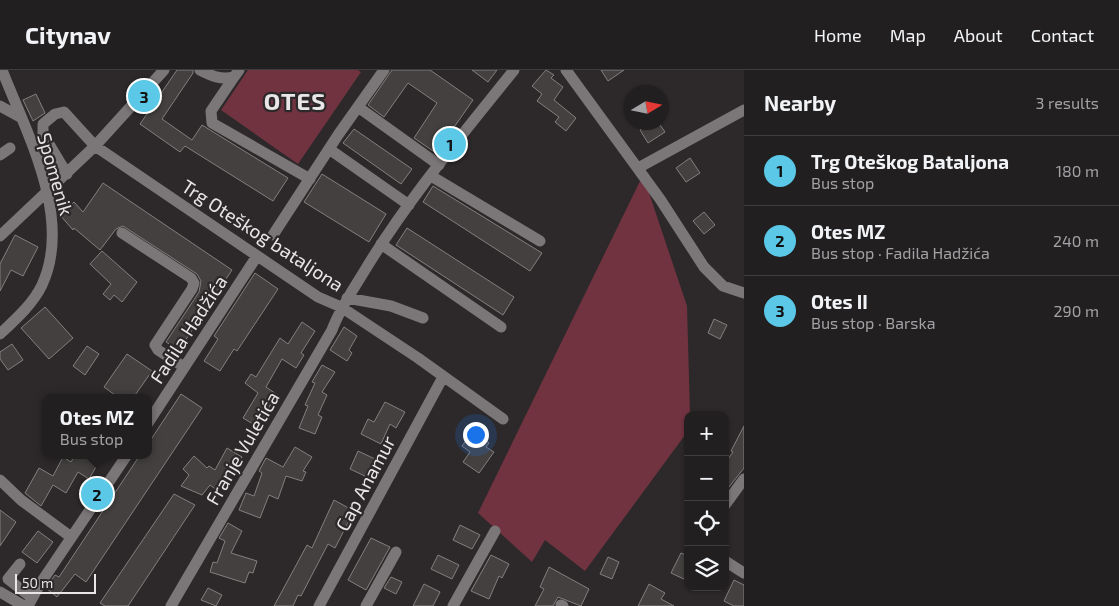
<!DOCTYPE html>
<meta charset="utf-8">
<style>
body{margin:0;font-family:"Exo 2",sans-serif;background:#2e2c2d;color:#f1f3f6}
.controls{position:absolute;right:15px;bottom:15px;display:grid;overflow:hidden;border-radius:10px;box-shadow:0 1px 4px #0004}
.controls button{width:45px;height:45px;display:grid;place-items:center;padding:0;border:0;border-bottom:1px solid #3f3d3e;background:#221f20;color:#f1f3f6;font:25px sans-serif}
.compass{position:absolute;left:624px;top:15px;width:45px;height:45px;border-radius:50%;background:#221f20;box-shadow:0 1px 4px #0004;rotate:80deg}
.scale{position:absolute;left:15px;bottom:12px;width:81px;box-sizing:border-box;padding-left:5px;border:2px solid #e8e6e6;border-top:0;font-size:14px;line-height:18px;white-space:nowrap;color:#e8e6e6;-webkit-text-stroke:4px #2d292a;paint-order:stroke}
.you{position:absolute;left:475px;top:364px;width:18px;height:18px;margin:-12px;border:4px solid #fff;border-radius:50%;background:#1a73e8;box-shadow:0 0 0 8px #1a73e833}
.badge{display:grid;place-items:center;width:32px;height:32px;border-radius:50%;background:#5ac8e6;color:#111;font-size:16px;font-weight:700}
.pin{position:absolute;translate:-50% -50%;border:2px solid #fff;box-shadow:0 1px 5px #0006}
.popup{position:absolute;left:42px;top:324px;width:110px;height:65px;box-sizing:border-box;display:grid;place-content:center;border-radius:10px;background:#221f20;filter:drop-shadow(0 1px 4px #0005);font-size:16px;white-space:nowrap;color:#a2a2a5}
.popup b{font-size:19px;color:#f1f3f6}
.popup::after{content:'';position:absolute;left:50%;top:100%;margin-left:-10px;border:10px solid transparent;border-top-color:#221f20}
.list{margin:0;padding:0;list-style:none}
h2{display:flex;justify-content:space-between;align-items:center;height:65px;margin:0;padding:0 20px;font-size:21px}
h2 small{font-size:16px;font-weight:400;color:#a2a2a5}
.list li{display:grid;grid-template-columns:32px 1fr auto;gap:15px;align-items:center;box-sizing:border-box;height:70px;padding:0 20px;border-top:1px solid #3f3d3e}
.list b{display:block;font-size:19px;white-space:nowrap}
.list p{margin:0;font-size:16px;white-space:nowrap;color:#a2a2a5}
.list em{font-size:16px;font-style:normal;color:#a2a2a5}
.icon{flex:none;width:28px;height:28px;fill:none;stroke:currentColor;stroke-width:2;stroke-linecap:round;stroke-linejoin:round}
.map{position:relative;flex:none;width:744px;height:536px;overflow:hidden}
header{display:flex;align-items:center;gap:30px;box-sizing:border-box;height:70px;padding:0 25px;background:#221f20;border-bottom:1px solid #3f3d3e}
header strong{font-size:24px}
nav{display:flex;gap:28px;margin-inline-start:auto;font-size:18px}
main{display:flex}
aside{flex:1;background:#221f20}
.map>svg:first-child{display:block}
</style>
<header>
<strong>Citynav</strong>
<nav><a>Home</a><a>Map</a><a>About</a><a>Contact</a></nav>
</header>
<main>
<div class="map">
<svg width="744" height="536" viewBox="0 0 744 536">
<rect width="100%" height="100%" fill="#2d292a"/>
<path fill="#713340" d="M 248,0 L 358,0 L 361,2 L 298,94 L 221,40 Z
M 643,105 L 687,236 L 690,345 L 688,345 L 688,361 L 585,501 L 545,470 L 532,492 L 478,443 Z"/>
<path fill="#444040" stroke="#837f7f" d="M 177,0 L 193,0 L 193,3 L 162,49 L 192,70 L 202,55 L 288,108 L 273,131 L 185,76 L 180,82 L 140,54 Z
M 392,0 L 430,0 L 473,30 L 436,83 L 414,68 L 437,33 L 408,13 L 384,47 L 368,35 Z
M 472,0 L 497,0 L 488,12 Z
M 546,0 L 554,5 L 551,8 L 563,17 L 554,30 L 576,48 L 566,61 L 555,52 L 559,47 L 537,31 L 542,24 L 532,16 Z
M 601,0 L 624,0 L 608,11 Z
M 36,24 L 45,43 L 33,51 L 23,30 Z
M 652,52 L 658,52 L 665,62 L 648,73 L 640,60 Z
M 354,59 L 412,99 L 401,114 L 343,73 Z
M 690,88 L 700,103 L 686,112 L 676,98 Z
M 322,104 L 386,144 L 369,172 L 304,132 Z
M 103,113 L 232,200 L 179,280 L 166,272 L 199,222 L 201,211 L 197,204 L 123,156 L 116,159 L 100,180 L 74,158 L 73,160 L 60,145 L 74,132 L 83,142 Z
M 433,116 L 542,183 L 530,201 L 423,132 Z
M 704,142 L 715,155 L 704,164 L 693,151 Z
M 407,158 L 514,227 L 503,245 L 396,175 Z
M 15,165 L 38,177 L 23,206 L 11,200 L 0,221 L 0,194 Z
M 102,181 L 137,212 L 122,232 L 114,225 L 110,230 L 103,224 L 111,214 L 90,194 Z
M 255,203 L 278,219 L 237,281 L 234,279 L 220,301 L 204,291 L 218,269 L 214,266 Z
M 45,237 L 73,268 L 49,289 L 21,258 Z
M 714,249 L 727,255 L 720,269 L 708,263 Z
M 302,252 L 315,261 L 301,283 L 304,285 L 296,298 L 282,289 L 266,317 L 279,326 L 271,334 L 258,357 L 243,348 L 258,323 L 245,313 L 251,304 L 256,307 L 280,268 L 288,274 Z
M 344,257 L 357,266 L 349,280 L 352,283 L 347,291 L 330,280 Z
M 12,274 L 23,290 L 8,300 L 0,289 L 0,282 Z
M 87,276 L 99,284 L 85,305 L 73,296 Z
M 127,284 L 152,301 L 133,328 L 119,328 L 104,317 Z
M 322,295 L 335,302 L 322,322 L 327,325 L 318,345 L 322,347 L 315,364 L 299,358 L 308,336 L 305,335 L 315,313 L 312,312 Z
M 181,324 L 202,338 L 86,512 L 75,504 L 57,527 L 46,518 L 55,505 L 59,507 L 140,385 L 148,385 L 148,374 Z
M 385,332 L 405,342 L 396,358 L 390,354 L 381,374 L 361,364 L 368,349 L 374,352 Z
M 744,356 L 744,398 L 725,422 L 725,393 L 733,382 L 731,381 Z
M 470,365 L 478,371 L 481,367 L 489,373 L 486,377 L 494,382 L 479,403 L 463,392 L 470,382 L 462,376 Z
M 295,377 L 312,387 L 303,401 L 306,402 L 302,411 L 286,406 L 278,429 L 269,425 L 260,448 L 239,440 L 246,423 L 254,426 L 262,403 L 259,401 L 266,388 L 283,397 Z
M 227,378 L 242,387 L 233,402 L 232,401 L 218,421 L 210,415 L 202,425 L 181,416 L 189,405 L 183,399 L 194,386 L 207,398 L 209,396 L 215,400 Z
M 358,381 L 375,389 L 367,407 L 350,399 Z
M 75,385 L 103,385 L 89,409 L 78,402 L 66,423 L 53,415 L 41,436 L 25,423 L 39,398 L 53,406 L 63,387 L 71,392 Z
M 174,424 L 195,435 L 128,536 L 105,536 L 100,533 Z
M 334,430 L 354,441 L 335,478 L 328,474 L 301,526 L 298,525 L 293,536 L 274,536 L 307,475 L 312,478 Z
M 0,440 L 16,452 L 0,476 Z
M 228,453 L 242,461 L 231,483 L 257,491 L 253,503 L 249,502 L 245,513 L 210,502 L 213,492 L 217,493 L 225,471 L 219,468 Z
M 460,455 L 480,465 L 472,479 L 453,470 Z
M 38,461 L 53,472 L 37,493 L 22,482 Z
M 371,468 L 390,477 L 366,520 L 348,510 Z
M 681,483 L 688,486 L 688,511 L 671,503 Z
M 438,485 L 459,495 L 452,509 L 431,499 Z
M 491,485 L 509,494 L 502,508 L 499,506 L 489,529 L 471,521 Z
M 608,487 L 619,492 L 612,509 L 600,504 Z
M 549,497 L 589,519 L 581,536 L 558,527 L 553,536 L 535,536 L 544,519 L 540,517 Z
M 391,507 L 402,512 L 396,524 L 384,518 Z
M 734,510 L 744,515 L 744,536 L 734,536 L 724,531 Z
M 424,514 L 440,522 L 433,536 L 413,536 Z
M 649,514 L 665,523 L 661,529 L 674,536 L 638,536 Z
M 208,518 L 222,525 L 216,536 L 201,530 Z"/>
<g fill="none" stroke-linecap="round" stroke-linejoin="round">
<path stroke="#7b7677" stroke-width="11" d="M 200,0 C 212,6 220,10 234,7 L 239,0
M 566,0 L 660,129 L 704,197 L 723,216 L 744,223
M 234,7 L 211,41 L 212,53 L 310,109
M 0,36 L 20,47
M 358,37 L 439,95
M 329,79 L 409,135
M 0,85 L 10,78
M 638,98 L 744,40
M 67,104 L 43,64 L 43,54 L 55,44 L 64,42 L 95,76 L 318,227 L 341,237 L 418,288 L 503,349
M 431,106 L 540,171
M 122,163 L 191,208 L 194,213 L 192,219 L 155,275 L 158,280 L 184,297
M 273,165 L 338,65 L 384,0
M 0,166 L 95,76 L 164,0
M 381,174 L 501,257
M 347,228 L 391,236 L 423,248
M 0,264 C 15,250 33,234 42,215 C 73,148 27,64 2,0
M 148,353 L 257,186
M 0,410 L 21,430 L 71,467
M 725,435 L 744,409
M 725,491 L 744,503
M 20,494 L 8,509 L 32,528
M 0,522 L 24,536
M 561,535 L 563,536
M 28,536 L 40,514 L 127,385
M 171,536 L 332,260 C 340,238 353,220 365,200 C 408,129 462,65 514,0
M 319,536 L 443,307
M 366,536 L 396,482
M 453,536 L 495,461"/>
</g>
<g text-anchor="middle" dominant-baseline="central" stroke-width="4.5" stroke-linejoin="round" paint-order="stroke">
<g font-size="19" fill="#e8e6e6" stroke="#2d292a">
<text transform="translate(56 104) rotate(74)">Spomenik</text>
<text transform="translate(263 165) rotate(33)">Trg Oteškog bataljona</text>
<text transform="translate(188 259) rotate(-57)">Fadila Hadžića</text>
<text transform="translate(242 378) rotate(-60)">Franje Vuletića</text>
<text transform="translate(365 413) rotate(-62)">Cap Anamur</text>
</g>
<g font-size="24" font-weight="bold" letter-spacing="1" fill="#e8e6e6" stroke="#2d292a">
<text x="295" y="30">OTES</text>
</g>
</g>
</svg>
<div class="controls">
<button>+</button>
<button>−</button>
<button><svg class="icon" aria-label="locate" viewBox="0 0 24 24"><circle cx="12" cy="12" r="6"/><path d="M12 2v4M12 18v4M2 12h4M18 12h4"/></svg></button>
<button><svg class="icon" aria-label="layers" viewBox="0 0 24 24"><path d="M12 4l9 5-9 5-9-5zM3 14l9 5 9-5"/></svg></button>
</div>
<svg class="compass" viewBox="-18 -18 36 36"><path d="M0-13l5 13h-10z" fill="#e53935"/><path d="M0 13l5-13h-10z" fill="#a2a2a5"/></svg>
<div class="scale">50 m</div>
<div class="you"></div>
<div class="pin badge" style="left:450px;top:74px">1</div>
<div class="pin badge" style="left:97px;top:424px">2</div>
<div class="popup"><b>Otes MZ</b>Bus stop</div>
<div class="pin badge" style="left:144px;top:26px">3</div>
</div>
<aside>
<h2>Nearby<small>3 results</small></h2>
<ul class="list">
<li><span class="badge">1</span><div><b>Trg Oteškog Bataljona</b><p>Bus stop</p></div><em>180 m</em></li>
<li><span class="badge">2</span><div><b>Otes MZ</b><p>Bus stop · Fadila Hadžića</p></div><em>240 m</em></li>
<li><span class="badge">3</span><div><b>Otes II</b><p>Bus stop · Barska</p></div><em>290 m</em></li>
</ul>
</aside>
</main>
